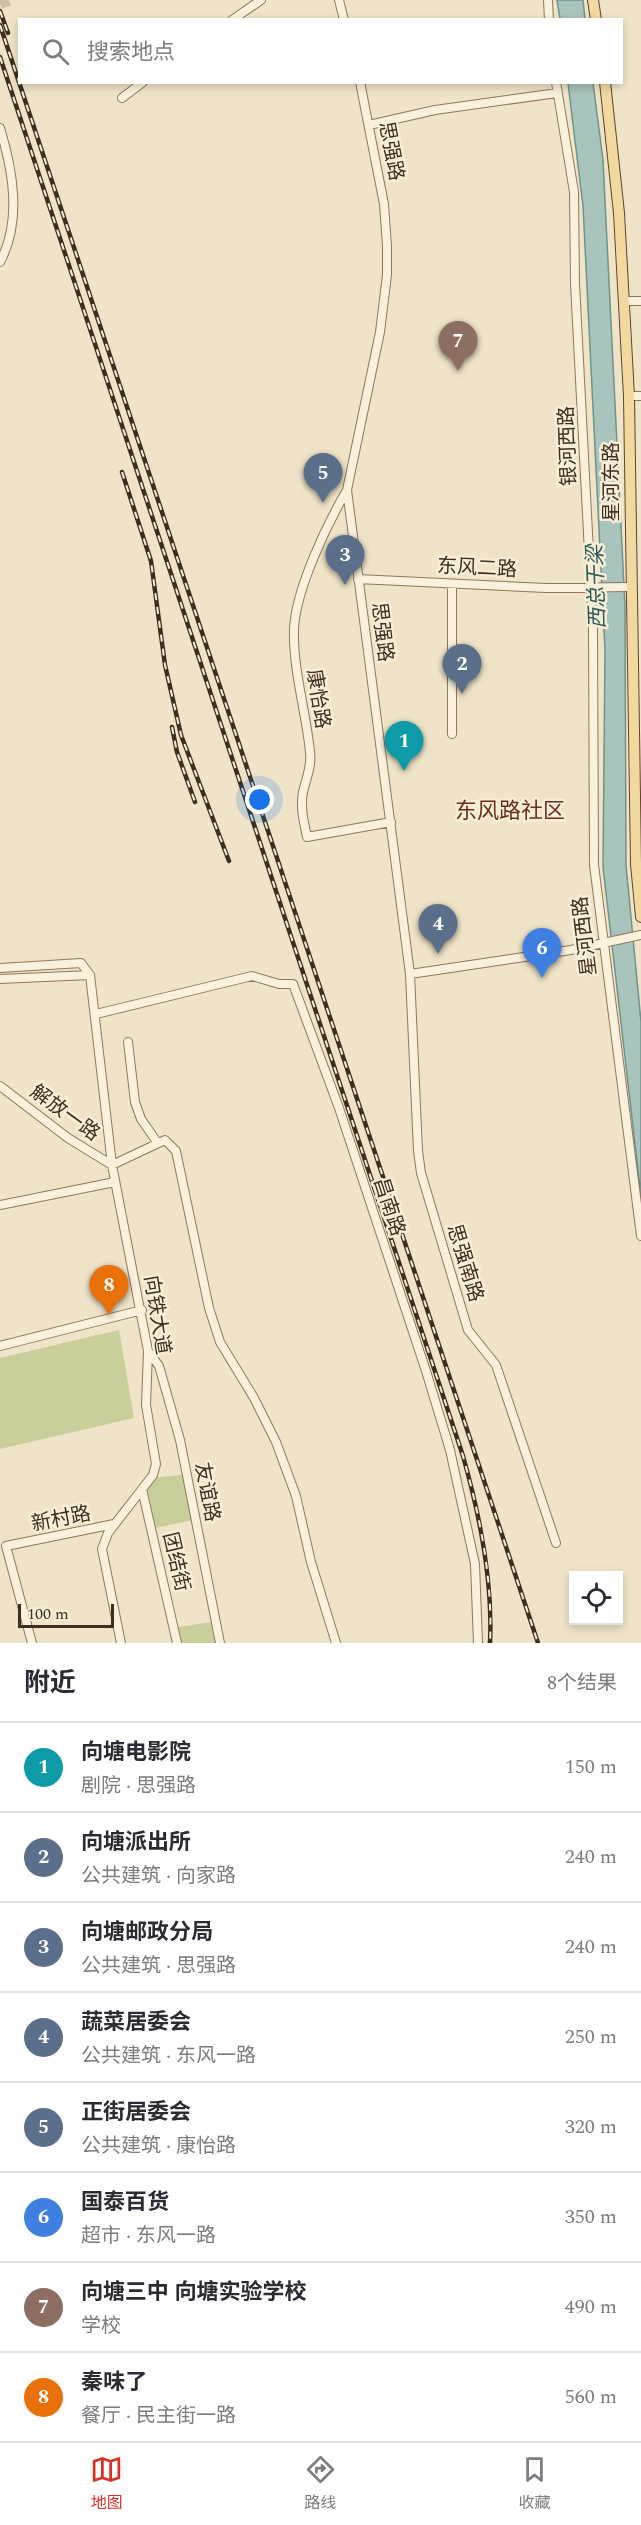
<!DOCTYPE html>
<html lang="zh">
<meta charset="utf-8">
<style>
body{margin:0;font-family:Spectral,"Noto Sans SC",serif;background:#f7f7f7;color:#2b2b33}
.controls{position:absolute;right:18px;bottom:18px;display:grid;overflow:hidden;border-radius:0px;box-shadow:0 3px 9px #0003}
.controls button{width:54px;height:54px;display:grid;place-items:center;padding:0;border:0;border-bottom:2px solid #e1e1e2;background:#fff;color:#2b2b33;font:30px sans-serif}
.scale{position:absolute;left:18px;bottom:15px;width:96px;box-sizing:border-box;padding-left:6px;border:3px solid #3d2e20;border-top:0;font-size:16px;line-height:21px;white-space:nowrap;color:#3d2e20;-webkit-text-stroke:4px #f7eed8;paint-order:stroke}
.you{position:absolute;left:260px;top:800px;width:21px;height:21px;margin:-15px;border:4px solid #fff;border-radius:50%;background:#1a73e8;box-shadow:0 0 0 9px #1a73e833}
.badge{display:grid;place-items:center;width:39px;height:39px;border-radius:50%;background:#d93025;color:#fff;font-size:20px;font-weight:700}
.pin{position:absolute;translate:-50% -50px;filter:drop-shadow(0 2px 3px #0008)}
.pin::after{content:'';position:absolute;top:32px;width:21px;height:18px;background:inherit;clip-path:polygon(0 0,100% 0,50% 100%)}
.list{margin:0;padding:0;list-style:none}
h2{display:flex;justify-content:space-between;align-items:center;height:78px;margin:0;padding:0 24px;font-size:26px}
h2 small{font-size:20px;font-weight:400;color:#7c7c81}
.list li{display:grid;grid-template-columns:39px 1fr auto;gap:18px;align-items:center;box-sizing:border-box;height:90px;padding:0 24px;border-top:2px solid #e1e1e2}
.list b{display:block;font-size:22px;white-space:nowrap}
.list p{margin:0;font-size:20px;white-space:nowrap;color:#7c7c81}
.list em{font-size:20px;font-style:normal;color:#7c7c81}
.icon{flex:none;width:33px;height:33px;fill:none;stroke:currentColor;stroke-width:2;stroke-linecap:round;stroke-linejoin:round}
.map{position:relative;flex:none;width:641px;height:1643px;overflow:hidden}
.search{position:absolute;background:#fff;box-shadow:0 3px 9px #0003;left:18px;right:18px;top:18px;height:66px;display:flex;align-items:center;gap:15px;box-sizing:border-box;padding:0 21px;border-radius:0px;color:#7c7c81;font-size:22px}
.sheet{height:798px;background:#fff}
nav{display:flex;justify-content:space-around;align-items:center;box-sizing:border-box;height:84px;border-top:2px solid #e1e1e2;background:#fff;font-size:16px;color:#7c7c81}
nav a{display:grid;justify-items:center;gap:3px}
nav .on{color:#d93025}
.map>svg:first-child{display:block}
</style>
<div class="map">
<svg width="641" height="1643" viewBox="0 0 641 1643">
<rect width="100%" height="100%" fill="#f0e4c8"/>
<path fill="#c9cf9b" d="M 119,1330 L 134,1418 L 0,1449 L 0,1358 Z
M 189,1469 L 198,1519 L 151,1529 L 143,1487 L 149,1478 L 181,1475 Z
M 212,1622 L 216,1643 L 181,1643 L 178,1627 Z"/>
<path fill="#a9c4bc" stroke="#6f938a" stroke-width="1.5" d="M 557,0 L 583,0 L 585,19 L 560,19 Z
M 568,83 L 593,83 L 603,160 L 625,607 L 626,865 L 641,1022 L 641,1196 L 603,867 L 605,650 L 583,206 Z"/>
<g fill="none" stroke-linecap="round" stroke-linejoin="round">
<path stroke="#ccc0a6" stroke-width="10" stroke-dasharray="10 5" stroke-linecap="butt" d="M 0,4 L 12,0"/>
<g stroke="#8d765c" stroke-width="10">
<path id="minor" d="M 339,0 L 344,20
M 548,0 L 549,20
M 232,20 L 261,0
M 360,82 L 384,204 L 387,246 L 387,275 L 380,332 L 347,490 L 410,974 L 418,1151 L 421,1173 L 468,1330 L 496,1365 L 556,1543
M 556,82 L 574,192 L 575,284 L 593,629 L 594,865 L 641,1236
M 122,98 L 143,82
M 369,125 L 435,110 L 557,93
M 0,128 C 13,171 22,221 0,262
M 624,301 L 641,301
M 629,396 L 641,396
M 347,490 C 327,524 295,591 294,630 C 293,671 306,711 310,752 C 312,766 306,779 303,792 C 300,808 304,822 307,837 L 391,822
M 358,579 L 546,588 L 630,587
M 452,584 L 452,734
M 0,968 L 81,963 L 90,975
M 410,974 L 571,950 L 641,935
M 90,975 L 112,1165 L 148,1351 L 146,1405 L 156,1464 L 153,1475 L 108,1533 L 102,1549 L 121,1643
M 0,979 L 90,975
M 96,1014 L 252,976 L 279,984 L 293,984 L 339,1108 L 426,1371 L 450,1450 L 475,1564 L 478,1643
M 128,1042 L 135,1102 L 141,1119 L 157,1142
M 0,1086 L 68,1138 L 112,1165 L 165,1140 L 176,1151 L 209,1308 L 220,1342 L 254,1398 L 276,1442 L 296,1496 L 311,1562 L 336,1643
M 0,1205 L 115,1182
M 0,1346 L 142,1310
M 148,1351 L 159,1366 L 180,1440 L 220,1643
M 142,1489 L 177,1643
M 32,1643 L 6,1546 L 114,1524"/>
</g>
<g stroke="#5b4430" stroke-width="12">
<path id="major" d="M 593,0 L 596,20
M 605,82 L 619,213 L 629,396 L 636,864 L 641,917"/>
</g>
<use href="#minor" stroke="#faf1dc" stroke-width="8"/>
<use href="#major" stroke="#f3d9a0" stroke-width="10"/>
<g stroke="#3d2e20" stroke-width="4.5">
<path id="rail" d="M 0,11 L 8,33
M 0,25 L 538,1643
M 0,57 L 463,1456 C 480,1516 493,1580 490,1643
M 122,472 L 151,561 L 165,665 L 181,735 L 229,861
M 172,727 L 177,752 L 195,802"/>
</g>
<use href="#rail" stroke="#f7eed8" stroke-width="2" stroke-dasharray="7" stroke-linecap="butt"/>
</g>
<g text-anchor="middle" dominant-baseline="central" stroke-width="5" stroke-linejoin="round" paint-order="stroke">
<g font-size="20" fill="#3d2e20" stroke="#f7eed8">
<text transform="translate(391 151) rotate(79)">思强路</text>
<text transform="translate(568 446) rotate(-92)">银河西路</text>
<text transform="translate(612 482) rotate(-90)">星河东路</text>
<text transform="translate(477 568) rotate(3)">东风二路</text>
<text transform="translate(382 632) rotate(83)">思强路</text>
<text transform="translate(318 699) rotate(81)">康怡路</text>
<text transform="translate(585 936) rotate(-97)">星河西路</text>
<text transform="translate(65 1113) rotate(36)">解放一路</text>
<text transform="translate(389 1207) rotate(72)">昌南路</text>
<text transform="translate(465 1263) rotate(73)">思强南路</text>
<text transform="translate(157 1315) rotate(81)">向铁大道</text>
<text transform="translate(207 1492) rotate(79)">友谊路</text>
<text transform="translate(61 1519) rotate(-11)">新村路</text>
<text transform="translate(176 1562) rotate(77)">团结街</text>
</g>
<g font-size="21" font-style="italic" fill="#2f5d5a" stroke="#f7eed8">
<text transform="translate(597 587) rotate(-92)">西总干梁</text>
</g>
<g font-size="22" fill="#6b2e1e" stroke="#f7eed8">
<text x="510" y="811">东风路社区</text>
</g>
</g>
</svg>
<div class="controls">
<button><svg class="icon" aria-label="locate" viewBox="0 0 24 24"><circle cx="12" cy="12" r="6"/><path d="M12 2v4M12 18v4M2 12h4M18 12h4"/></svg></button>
</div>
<div class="scale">100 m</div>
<div class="you"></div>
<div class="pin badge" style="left:404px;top:771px;background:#0f9aa8">1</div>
<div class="pin badge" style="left:462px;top:694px;background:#5c6f8a">2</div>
<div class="pin badge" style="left:345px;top:585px;background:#5c6f8a">3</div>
<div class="pin badge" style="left:438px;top:954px;background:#5c6f8a">4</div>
<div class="pin badge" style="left:323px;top:503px;background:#5c6f8a">5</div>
<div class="pin badge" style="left:542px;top:978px;background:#3f7fe0">6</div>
<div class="pin badge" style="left:458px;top:371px;background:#8d6e63">7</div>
<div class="pin badge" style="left:109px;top:1315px;background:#e8710a">8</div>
<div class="search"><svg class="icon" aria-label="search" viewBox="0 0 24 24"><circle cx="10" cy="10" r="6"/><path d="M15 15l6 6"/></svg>搜索地点</div>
</div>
<section class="sheet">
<h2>附近<small>8个结果</small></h2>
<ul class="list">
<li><span class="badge" style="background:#0f9aa8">1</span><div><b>向塘电影院</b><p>剧院 · 思强路</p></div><em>150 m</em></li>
<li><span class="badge" style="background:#5c6f8a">2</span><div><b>向塘派出所</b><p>公共建筑 · 向家路</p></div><em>240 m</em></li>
<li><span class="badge" style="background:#5c6f8a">3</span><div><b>向塘邮政分局</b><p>公共建筑 · 思强路</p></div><em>240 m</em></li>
<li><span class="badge" style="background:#5c6f8a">4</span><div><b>蔬菜居委会</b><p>公共建筑 · 东风一路</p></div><em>250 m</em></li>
<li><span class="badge" style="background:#5c6f8a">5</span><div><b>正街居委会</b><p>公共建筑 · 康怡路</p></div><em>320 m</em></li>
<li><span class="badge" style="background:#3f7fe0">6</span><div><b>国泰百货</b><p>超市 · 东风一路</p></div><em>350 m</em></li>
<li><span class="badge" style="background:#8d6e63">7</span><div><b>向塘三中 向塘实验学校</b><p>学校</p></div><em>490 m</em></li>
<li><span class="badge" style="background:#e8710a">8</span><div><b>秦味了</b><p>餐厅 · 民主街一路</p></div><em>560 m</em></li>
</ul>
</section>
<nav>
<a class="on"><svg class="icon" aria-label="map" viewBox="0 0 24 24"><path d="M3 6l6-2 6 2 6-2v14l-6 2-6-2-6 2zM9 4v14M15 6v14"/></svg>地图</a>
<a><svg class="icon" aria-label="directions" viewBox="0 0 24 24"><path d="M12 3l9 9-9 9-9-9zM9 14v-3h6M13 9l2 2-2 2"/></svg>路线</a>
<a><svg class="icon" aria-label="saved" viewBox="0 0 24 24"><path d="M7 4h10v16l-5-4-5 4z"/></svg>收藏</a>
</nav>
